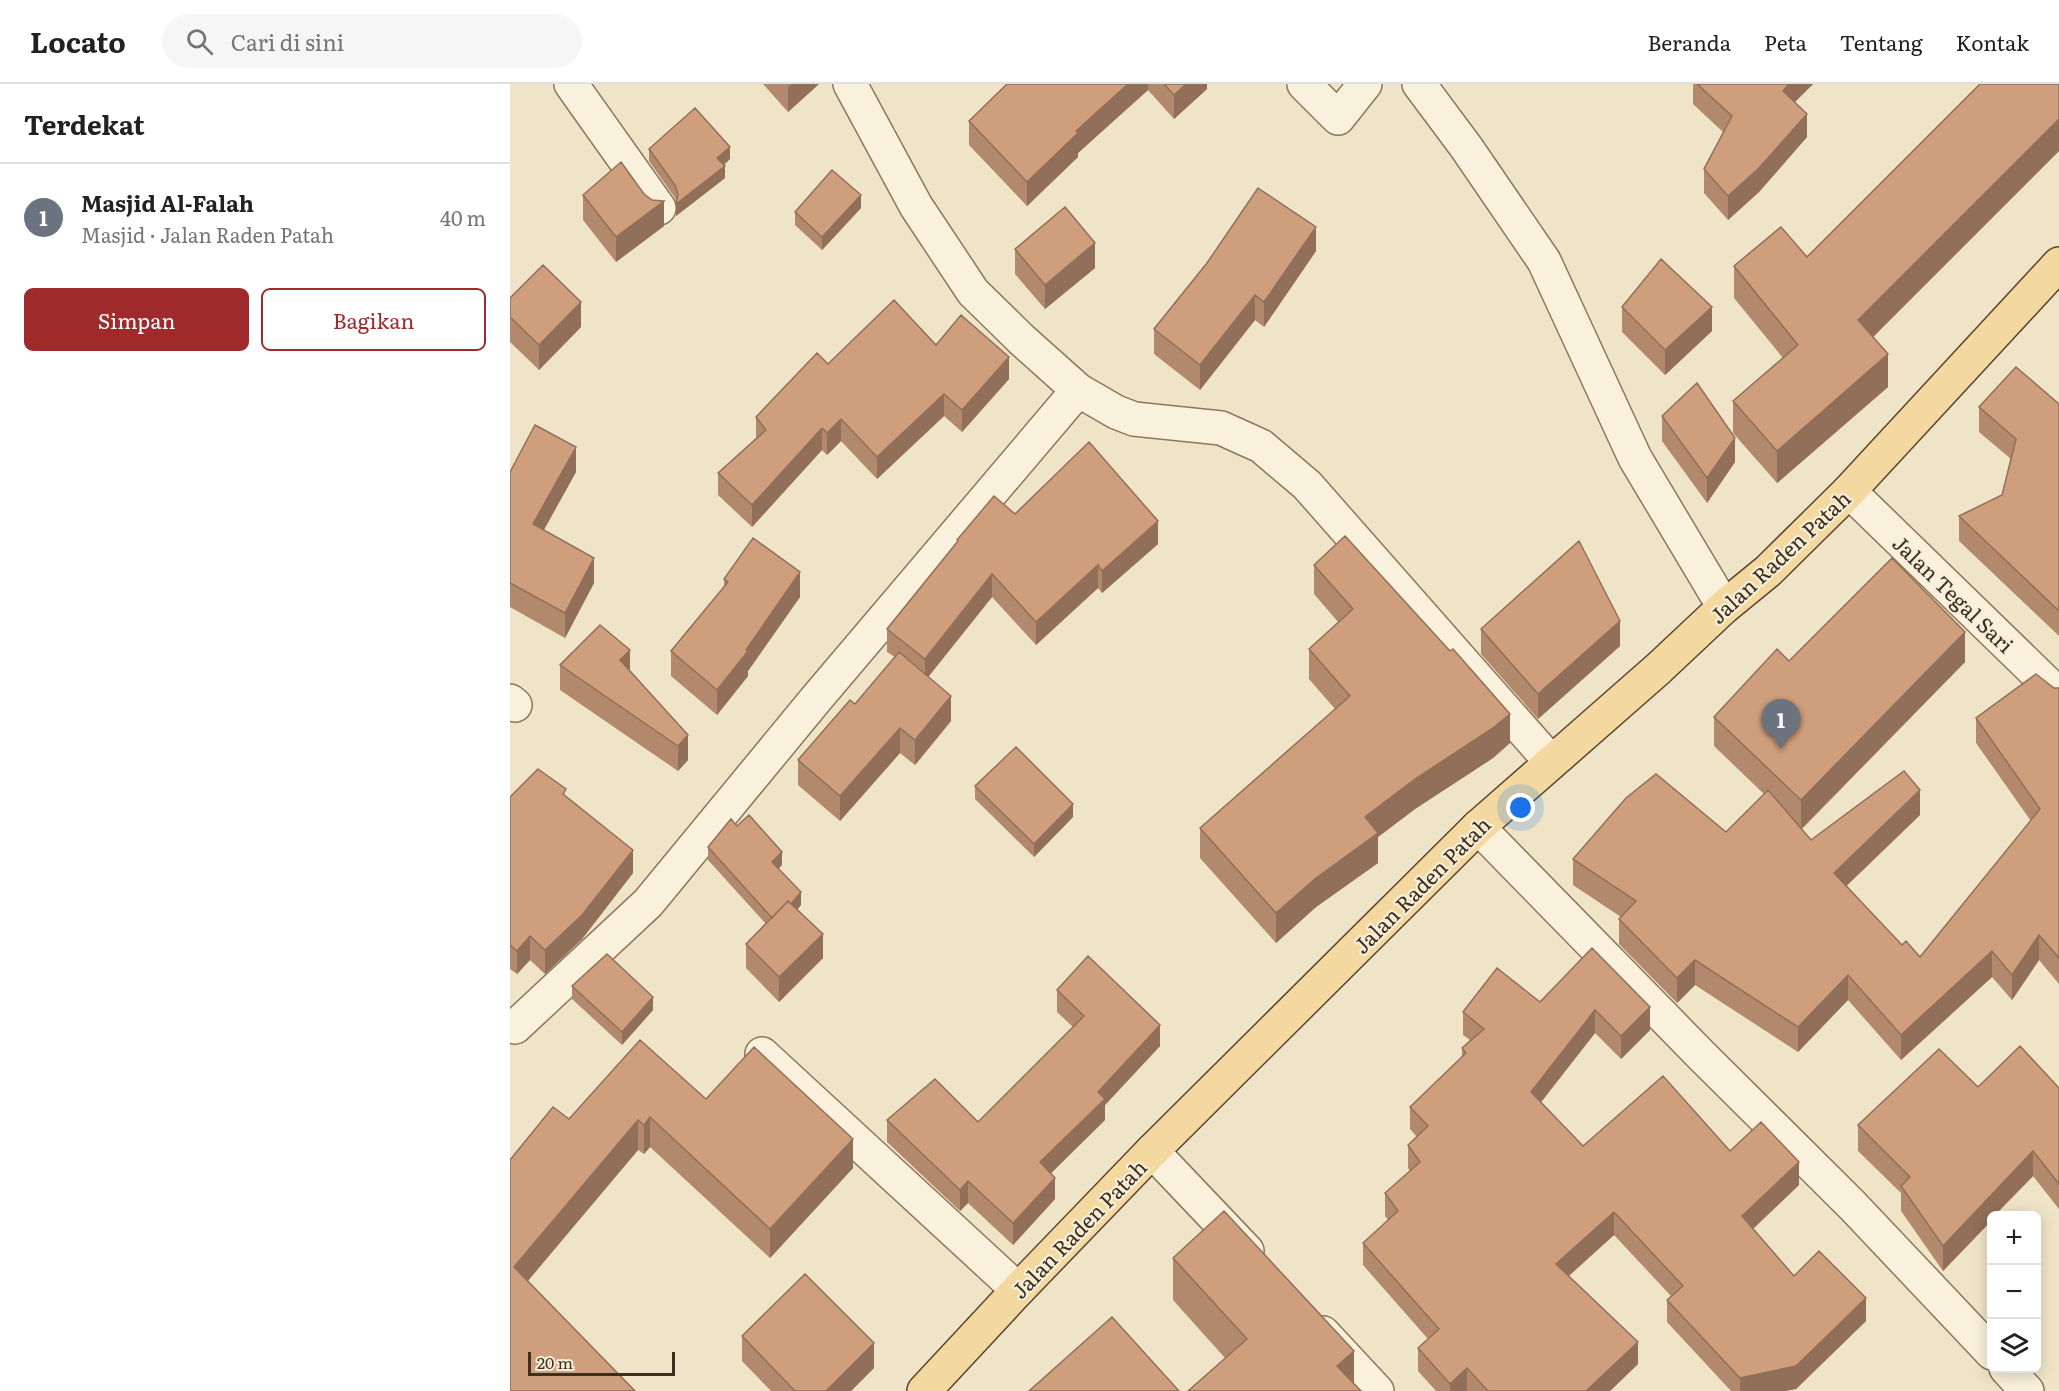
<!DOCTYPE html>
<html lang="id">
<meta charset="utf-8">
<style>
body{margin:0;font-family:Literata,serif;background:#f6f6f6;color:#202124}
.controls{position:absolute;right:18px;bottom:18px;display:grid;overflow:hidden;border-radius:9px;box-shadow:0 3px 15px #0003}
.controls button{width:54px;height:54px;display:grid;place-items:center;padding:0;border:0;border-bottom:2px solid #e0e0e0;background:#fff;color:#202124;font:30px sans-serif}
.scale{position:absolute;left:18px;bottom:15px;width:147px;box-sizing:border-box;padding-left:6px;border:3px solid #3d2e20;border-top:0;font-size:16px;line-height:21px;white-space:nowrap;color:#3d2e20;-webkit-text-stroke:4px #f7eed8;paint-order:stroke}
.you{position:absolute;left:1011px;top:724px;width:21px;height:21px;margin:-15px;border:4px solid #fff;border-radius:50%;background:#1a73e8;box-shadow:0 0 0 9px #1a73e833}
.badge{display:grid;place-items:center;width:39px;height:39px;border-radius:50%;background:#9e2a2b;color:#fff;font-size:20px;font-weight:700}
.pin{position:absolute;translate:-50% -50px;filter:drop-shadow(0 2px 3px #0008)}
.pin::after{content:'';position:absolute;top:32px;width:21px;height:18px;background:inherit;clip-path:polygon(0 0,100% 0,50% 100%)}
.list{margin:0;padding:0;list-style:none}
h2{display:flex;justify-content:space-between;align-items:center;height:78px;margin:0;padding:0 24px;font-size:26px}
h2 small{font-size:20px;font-weight:400;color:#757577}
.list li{display:grid;grid-template-columns:39px 1fr auto;gap:18px;align-items:center;box-sizing:border-box;height:108px;padding:0 24px;border-top:2px solid #e0e0e0}
.list b{display:block;font-size:22px;white-space:nowrap}
.list p{margin:0;font-size:20px;white-space:nowrap;color:#757577}
.list em{font-size:20px;font-style:normal;color:#757577}
.actions{display:flex;gap:12px;padding:18px 24px}
.actions a{flex:1;padding:14px 0;border:2px solid #9e2a2b;border-radius:9px;text-align:center;font-size:21px;color:#9e2a2b}
.actions .main{background:#9e2a2b;color:#fff}
.icon{flex:none;width:33px;height:33px;fill:none;stroke:currentColor;stroke-width:2;stroke-linecap:round;stroke-linejoin:round}
.map{position:relative;flex:none;width:1549px;height:1307px;overflow:hidden}
header{display:flex;align-items:center;gap:36px;box-sizing:border-box;height:84px;padding:0 30px;background:#fff;border-bottom:2px solid #e0e0e0}
header strong{font-size:28px}
nav{display:flex;gap:33px;margin-inline-start:auto;font-size:21px}
.search{width:420px;height:54px;background:#f6f6f6;display:flex;align-items:center;gap:15px;box-sizing:border-box;padding:0 21px;border-radius:33px;color:#757577;font-size:22px}
main{display:flex}
aside{flex:1;background:#fff}
.map>svg:first-child{display:block}
</style>
<header>
<strong>Locato</strong>
<div class="search"><svg class="icon" aria-label="search" viewBox="0 0 24 24"><circle cx="10" cy="10" r="6"/><path d="M15 15l6 6"/></svg>Cari di sini</div>
<nav><a>Beranda</a><a>Peta</a><a>Tentang</a><a>Kontak</a></nav>
</header>
<main>
<aside>
<h2>Terdekat<small></small></h2>
<ul class="list">
<li><span class="badge" style="background:#6b7280">1</span><div><b>Masjid Al-Falah</b><p>Masjid · Jalan Raden Patah</p></div><em>40 m</em></li>
</ul>
<div class="actions"><a class="main">Simpan</a><a>Bagikan</a></div>
</aside>
<div class="map">
<svg width="1549" height="1307" viewBox="0 0 1549 1307">
<rect width="100%" height="100%" fill="#f0e4c8"/>
<g fill="none" stroke-linecap="round" stroke-linejoin="round">
<g stroke="#8d765c" stroke-width="36">
<path id="street" d="M 61,0 L 149,124
M 340,0 L 406,122 L 463,208 L 511,255 L 568,306 L 606,328 L 624,335 L 711,344 L 751,362 L 797,401 L 1041,678
M 794,0 L 828,34 L 855,0
M 909,0 L 956,63 L 1034,177 L 1125,374 L 1214,523
M 1339,407 L 1549,611
M 0,617 L 5,621
M 968,743 L 1191,971 L 1343,1122 L 1482,1269
M 5,943 L 138,819 L 306,615 L 568,306
M 252,970 L 508,1206
M 642,1067 L 737,1167
M 813,1249 L 867,1307
M 1496,1284 L 1517,1307"/>
</g>
<g stroke="#5b4430" stroke-width="36">
<path id="primary" d="M 414,1307 L 508,1206 L 642,1067 L 968,743 L 1148,585 L 1214,523 L 1258,487 L 1339,407 L 1549,180"/>
</g>
<use href="#street" stroke="#faf1dc" stroke-width="33"/>
<use href="#primary" stroke="#f3d9a0" stroke-width="33"/>
</g>
<path fill="#b2896c" d="M 253,0 L 309,0 L 278,28 Z
M 497,0 L 697,0 L 697,5 L 664,35 L 638,6 L 568,69 L 568,73 L 517,122 L 459,61 L 459,37 Z
M 1183,0 L 1303,0 L 1285,18 L 1297,53 L 1249,108 L 1218,136 L 1194,109 L 1194,85 L 1213,48 L 1183,20 Z
M 1549,0 L 1549,67 L 1363,253 L 1378,303 L 1267,399 L 1223,349 L 1223,317 L 1273,274 L 1224,214 L 1224,182 L 1297,173 Z
M 139,65 L 220,75 L 214,81 L 215,94 L 166,132 L 166,118 L 165,114 L 139,77 Z
M 73,111 L 154,142 L 106,178 L 73,136 Z
M 351,124 L 312,166 L 285,141 L 285,128 Z
M 505,165 L 585,184 L 535,225 L 505,190 Z
M 806,167 L 754,243 L 745,236 L 690,306 L 644,270 L 644,245 Z
M 0,214 L 71,243 L 29,286 L 0,258 Z
M 1112,223 L 1202,247 L 1155,291 L 1112,248 Z
M 426,261 L 499,295 L 452,348 L 434,332 L 367,395 L 331,357 L 317,371 L 312,366 L 242,443 L 208,411 L 208,389 L 246,354 L 246,333 L 318,280 Z
M 1549,320 L 1549,552 L 1449,457 L 1449,432 L 1492,411 L 1501,375 L 1469,348 L 1469,323 Z
M 1152,332 L 1225,378 L 1197,419 L 1152,357 Z
M 0,388 L 66,388 L 34,446 L 84,499 L 55,554 L 0,523 Z
M 505,430 L 648,460 L 592,509 L 588,504 L 526,561 L 482,513 L 418,593 L 441,637 L 405,681 L 390,669 L 330,737 L 288,701 L 288,676 L 345,620 L 385,573 L 377,568 L 377,545 L 447,458 L 447,456 Z
M 804,481 L 1000,659 L 983,674 L 905,725 L 868,753 L 868,779 L 806,823 L 766,859 L 690,774 L 690,744 L 825,625 L 799,595 L 799,565 L 828,538 L 804,510 Z
M 214,495 L 290,513 L 238,587 L 238,592 L 207,631 L 161,592 L 161,567 L 214,503 Z
M 971,545 L 1110,562 L 1028,635 L 971,570 Z
M 1279,577 L 1455,578 L 1292,745 L 1301,756 L 1410,731 L 1336,802 L 1392,861 L 1410,873 L 1521,737 L 1466,659 L 1466,634 L 1544,604 L 1549,604 L 1549,900 L 1529,876 L 1502,916 L 1482,893 L 1391,976 L 1338,916 L 1288,968 L 1185,901 L 1167,919 L 1109,860 L 1109,835 L 1111,833 L 1063,801 L 1063,775 L 1216,748 L 1254,710 L 1204,662 L 1204,633 Z
M 50,581 L 120,587 L 178,676 L 168,687 L 50,606 Z
M 465,702 L 563,733 L 524,773 L 465,715 Z
M 56,712 L 123,789 L 72,855 L 35,890 L 20,876 L 7,890 L 0,885 L 0,713 Z
M 227,742 L 272,781 L 268,785 L 291,821 L 287,825 L 313,874 L 269,918 L 236,884 L 236,860 L 256,840 L 198,776 L 198,763 Z
M 1082,864 L 1140,946 L 1111,975 L 1085,949 L 1031,1018 L 1073,1062 L 1220,1067 L 1289,1101 L 1243,1145 L 1284,1192 L 1356,1237 L 1286,1305 L 1275,1307 L 1221,1307 L 1157,1238 L 1157,1216 L 1161,1212 L 1104,1151 L 1059,1192 L 1128,1280 L 1100,1307 L 926,1307 L 908,1287 L 908,1264 L 918,1255 L 853,1181 L 853,1159 L 878,1136 L 875,1132 L 875,1109 L 900,1087 L 898,1084 L 898,1061 L 907,1053 L 900,1045 L 900,1023 L 952,973 L 952,964 L 960,956 L 953,951 L 953,928 L 1030,918 Z
M 62,902 L 143,926 L 112,961 L 62,915 Z
M 547,906 L 650,962 L 595,1021 L 595,1036 L 541,1089 L 545,1115 L 503,1161 L 458,1119 L 450,1127 L 377,1058 L 377,1036 L 468,1038 L 563,943 L 547,928 Z
M 1468,1003 L 1549,1004 L 1549,1125 L 1523,1092 L 1485,1131 L 1482,1131 L 1482,1136 L 1433,1187 L 1391,1127 L 1391,1109 L 1348,1067 L 1348,1041 Z
M 196,1015 L 343,1084 L 260,1174 L 140,1063 L 134,1070 L 128,1066 L 18,1197 L 0,1307 L 0,1076 L 59,1035 Z
M 663,1174 L 844,1299 L 715,1274 L 663,1216 Z
M 232,1252 L 364,1284 L 341,1307 L 261,1307 L 232,1277 Z"/>
<path fill="#916f58" d="M 281,0 L 309,0 L 278,28 L 278,3 Z
M 618,0 L 638,0 L 638,6 L 568,69 L 568,73 L 517,122 L 517,98 L 566,47 Z
M 676,0 L 697,0 L 697,5 L 664,35 L 664,11 Z
M 1279,0 L 1303,0 L 1273,30 L 1273,7 Z
M 1297,30 L 1297,53 L 1249,108 L 1218,136 L 1218,112 Z
M 1549,35 L 1549,67 L 1348,268 L 1348,236 Z
M 220,63 L 220,75 L 207,87 L 207,74 Z
M 215,82 L 215,94 L 166,132 L 166,120 Z
M 351,111 L 351,124 L 312,166 L 312,153 Z
M 154,117 L 154,142 L 106,178 L 106,153 Z
M 806,143 L 806,167 L 754,243 L 754,218 Z
M 585,159 L 585,184 L 535,225 L 535,201 Z
M 745,211 L 745,236 L 690,306 L 690,281 Z
M 71,218 L 71,243 L 29,286 L 29,261 Z
M 1202,223 L 1202,247 L 1155,291 L 1155,266 Z
M 1378,270 L 1378,303 L 1267,399 L 1267,367 Z
M 499,273 L 499,295 L 452,348 L 452,326 Z
M 434,310 L 434,332 L 367,395 L 367,373 Z
M 331,335 L 331,357 L 317,371 L 317,349 Z
M 312,344 L 312,366 L 242,443 L 242,421 Z
M 1225,354 L 1225,378 L 1197,419 L 1197,394 Z
M 66,363 L 66,388 L 23,465 L 23,440 Z
M 648,437 L 648,460 L 592,509 L 592,487 Z
M 84,474 L 84,499 L 55,554 L 55,529 Z
M 588,481 L 588,504 L 526,561 L 526,538 Z
M 290,488 L 290,513 L 238,587 L 238,592 L 207,631 L 207,606 Z
M 482,490 L 482,513 L 415,597 L 415,575 Z
M 1110,537 L 1110,562 L 1028,635 L 1028,610 Z
M 1455,548 L 1455,578 L 1291,745 L 1291,716 Z
M 120,566 L 120,590 L 110,576 Z
M 441,612 L 441,637 L 405,681 L 405,656 Z
M 1000,630 L 1000,659 L 983,674 L 905,725 L 868,753 L 868,779 L 806,823 L 766,859 L 766,829 L 855,733 L 905,695 Z
M 390,644 L 390,669 L 330,737 L 330,712 Z
M 178,651 L 178,676 L 168,687 L 168,662 Z
M 1410,706 L 1410,731 L 1324,814 L 1324,789 Z
M 563,720 L 563,733 L 524,773 L 524,760 Z
M 123,766 L 123,789 L 72,855 L 35,890 L 35,866 Z
M 272,768 L 272,781 L 262,791 L 262,778 Z
M 291,808 L 291,821 L 266,851 L 266,838 Z
M 313,850 L 313,874 L 269,918 L 269,893 Z
M 1529,851 L 1529,876 L 1502,916 L 1502,891 Z
M 20,852 L 20,876 L 7,890 L 7,867 Z
M 1482,867 L 1482,893 L 1391,976 L 1391,951 Z
M 1185,876 L 1185,901 L 1167,919 L 1167,894 Z
M 1338,891 L 1338,916 L 1288,968 L 1288,943 Z
M 143,913 L 143,926 L 112,961 L 112,948 Z
M 1140,923 L 1140,946 L 1111,975 L 1111,952 Z
M 1085,926 L 1085,949 L 1021,1031 L 1021,1008 Z
M 650,941 L 650,962 L 595,1021 L 595,1036 L 530,1100 L 530,1078 L 588,1008 Z
M 140,1033 L 140,1063 L 134,1070 L 134,1041 Z
M 128,1036 L 128,1066 L 4,1213 L 4,1183 Z
M 343,1055 L 343,1084 L 260,1174 L 260,1145 Z
M 1523,1067 L 1523,1092 L 1485,1131 L 1482,1131 L 1482,1136 L 1433,1187 L 1433,1162 Z
M 1289,1078 L 1289,1101 L 1232,1155 L 1232,1132 Z
M 545,1094 L 545,1115 L 503,1161 L 503,1139 Z
M 458,1097 L 458,1119 L 450,1127 L 450,1106 Z
M 1104,1128 L 1104,1151 L 1046,1203 L 1046,1180 Z
M 1356,1214 L 1356,1237 L 1286,1305 L 1275,1307 L 1230,1307 L 1230,1294 Z
M 1128,1258 L 1128,1280 L 1100,1307 L 1076,1307 Z
M 364,1259 L 364,1284 L 341,1307 L 316,1307 Z
M 844,1267 L 844,1307 L 827,1282 Z
M 957,1284 L 957,1307 L 940,1307 L 940,1300 Z"/>
<path fill="#cf9f7d" stroke="#916f58" stroke-width="1.5" d="M 497,0 L 618,0 L 566,47 L 568,49 L 517,98 L 459,37 Z
M 654,0 L 676,0 L 664,11 Z
M 1187,0 L 1279,0 L 1273,7 L 1297,30 L 1249,84 L 1218,112 L 1194,85 L 1222,32 Z
M 1470,0 L 1549,0 L 1549,35 L 1348,236 L 1378,270 L 1267,367 L 1223,317 L 1288,261 L 1224,182 L 1271,143 L 1297,173 Z
M 185,24 L 220,63 L 207,74 L 215,82 L 166,120 L 168,110 L 165,101 L 139,65 Z
M 111,78 L 134,110 L 142,116 L 154,117 L 106,153 L 73,111 Z
M 322,86 L 351,111 L 312,153 L 285,128 Z
M 748,104 L 806,143 L 754,218 L 745,211 L 690,281 L 644,245 L 697,179 Z
M 555,123 L 585,159 L 535,201 L 505,165 Z
M 1151,175 L 1202,223 L 1155,266 L 1112,223 Z
M 33,181 L 71,218 L 29,261 L 0,233 L 0,214 Z
M 384,216 L 426,261 L 451,231 L 499,273 L 452,326 L 434,310 L 367,373 L 331,335 L 317,349 L 312,344 L 242,421 L 208,389 L 256,346 L 246,333 L 307,269 L 318,280 Z
M 1506,283 L 1549,320 L 1549,527 L 1449,432 L 1492,411 L 1506,355 L 1469,323 Z
M 1187,299 L 1225,354 L 1197,394 L 1152,332 Z
M 25,341 L 66,363 L 23,440 L 84,474 L 55,529 L 0,499 L 0,388 Z
M 579,358 L 648,437 L 592,487 L 588,481 L 526,538 L 482,490 L 415,575 L 377,545 L 448,457 L 447,456 L 484,412 L 505,430 Z
M 835,452 L 940,567 L 943,565 L 1000,630 L 983,644 L 905,695 L 855,733 L 868,749 L 806,794 L 766,829 L 690,744 L 840,612 L 799,565 L 843,525 L 804,481 Z
M 243,454 L 290,488 L 236,566 L 238,567 L 207,606 L 161,567 L 218,498 L 214,495 Z
M 1069,457 L 1110,537 L 1028,610 L 971,545 Z
M 1382,474 L 1455,548 L 1291,716 L 1204,633 L 1267,565 L 1279,577 Z
M 90,541 L 120,566 L 110,576 L 178,651 L 168,662 L 50,581 Z
M 389,568 L 441,612 L 405,656 L 390,644 L 330,712 L 288,676 L 340,616 L 345,620 Z
M 1526,590 L 1544,604 L 1549,604 L 1549,874 L 1529,851 L 1502,891 L 1482,867 L 1391,951 L 1338,891 L 1288,943 L 1185,876 L 1167,894 L 1109,835 L 1126,817 L 1063,775 L 1116,714 L 1146,690 L 1216,748 L 1258,706 L 1301,756 L 1394,687 L 1410,706 L 1324,789 L 1392,861 L 1396,857 L 1410,873 L 1530,725 L 1466,634 Z
M 506,663 L 563,720 L 524,760 L 465,702 Z
M 28,685 L 56,705 L 53,710 L 123,766 L 72,831 L 35,866 L 20,852 L 7,867 L 0,861 L 0,713 Z
M 239,731 L 272,768 L 262,778 L 291,808 L 281,820 L 278,817 L 262,834 L 198,763 L 221,735 L 227,742 Z
M 278,817 L 313,850 L 269,893 L 236,860 Z
M 1082,864 L 1140,923 L 1111,952 L 1085,926 L 1021,1008 L 1073,1062 L 1153,992 L 1220,1067 L 1251,1038 L 1289,1078 L 1232,1132 L 1284,1192 L 1309,1167 L 1356,1214 L 1286,1282 L 1230,1294 L 1157,1216 L 1173,1202 L 1104,1128 L 1046,1180 L 1128,1258 L 1076,1307 L 978,1307 L 957,1284 L 940,1300 L 908,1264 L 929,1245 L 853,1159 L 888,1127 L 875,1109 L 910,1078 L 898,1061 L 918,1042 L 900,1023 L 956,969 L 952,964 L 974,945 L 953,928 L 987,884 L 1030,918 Z
M 97,870 L 143,913 L 112,948 L 62,902 Z
M 578,872 L 650,941 L 588,1008 L 595,1015 L 530,1078 L 545,1094 L 503,1139 L 458,1097 L 450,1106 L 377,1036 L 425,995 L 468,1038 L 574,932 L 547,906 Z
M 130,956 L 196,1015 L 244,963 L 343,1055 L 260,1145 L 140,1033 L 134,1041 L 128,1036 L 4,1183 L 125,1307 L 0,1307 L 0,1076 L 43,1023 L 59,1035 Z
M 1510,962 L 1549,1004 L 1549,1100 L 1523,1067 L 1433,1162 L 1391,1102 L 1400,1093 L 1348,1041 L 1429,965 L 1468,1003 Z
M 714,1127 L 844,1267 L 827,1282 L 851,1307 L 678,1307 L 737,1255 L 663,1174 Z
M 295,1190 L 364,1259 L 316,1307 L 285,1307 L 232,1252 Z
M 602,1233 L 669,1307 L 519,1307 Z"/>
<g text-anchor="middle" dominant-baseline="central" stroke-width="4.5" stroke-linejoin="round" paint-order="stroke">
<g font-size="21" fill="#3d2e20" stroke="#f7eed8">
<text transform="translate(1269 472) rotate(-43)">Jalan Raden Patah</text>
<text transform="translate(1444 509) rotate(44)">Jalan Tegal Sari</text>
<text transform="translate(911 800) rotate(-45)">Jalan Raden Patah</text>
<text transform="translate(568 1144) rotate(-46)">Jalan Raden Patah</text>
</g>
</g>
</svg>
<div class="controls">
<button>+</button>
<button>−</button>
<button><svg class="icon" aria-label="layers" viewBox="0 0 24 24"><path d="M12 4l9 5-9 5-9-5zM3 14l9 5 9-5"/></svg></button>
</div>
<div class="scale">20 m</div>
<div class="you"></div>
<div class="pin badge" style="left:1271px;top:665px;background:#6b7280">1</div>
</div>
</main>
